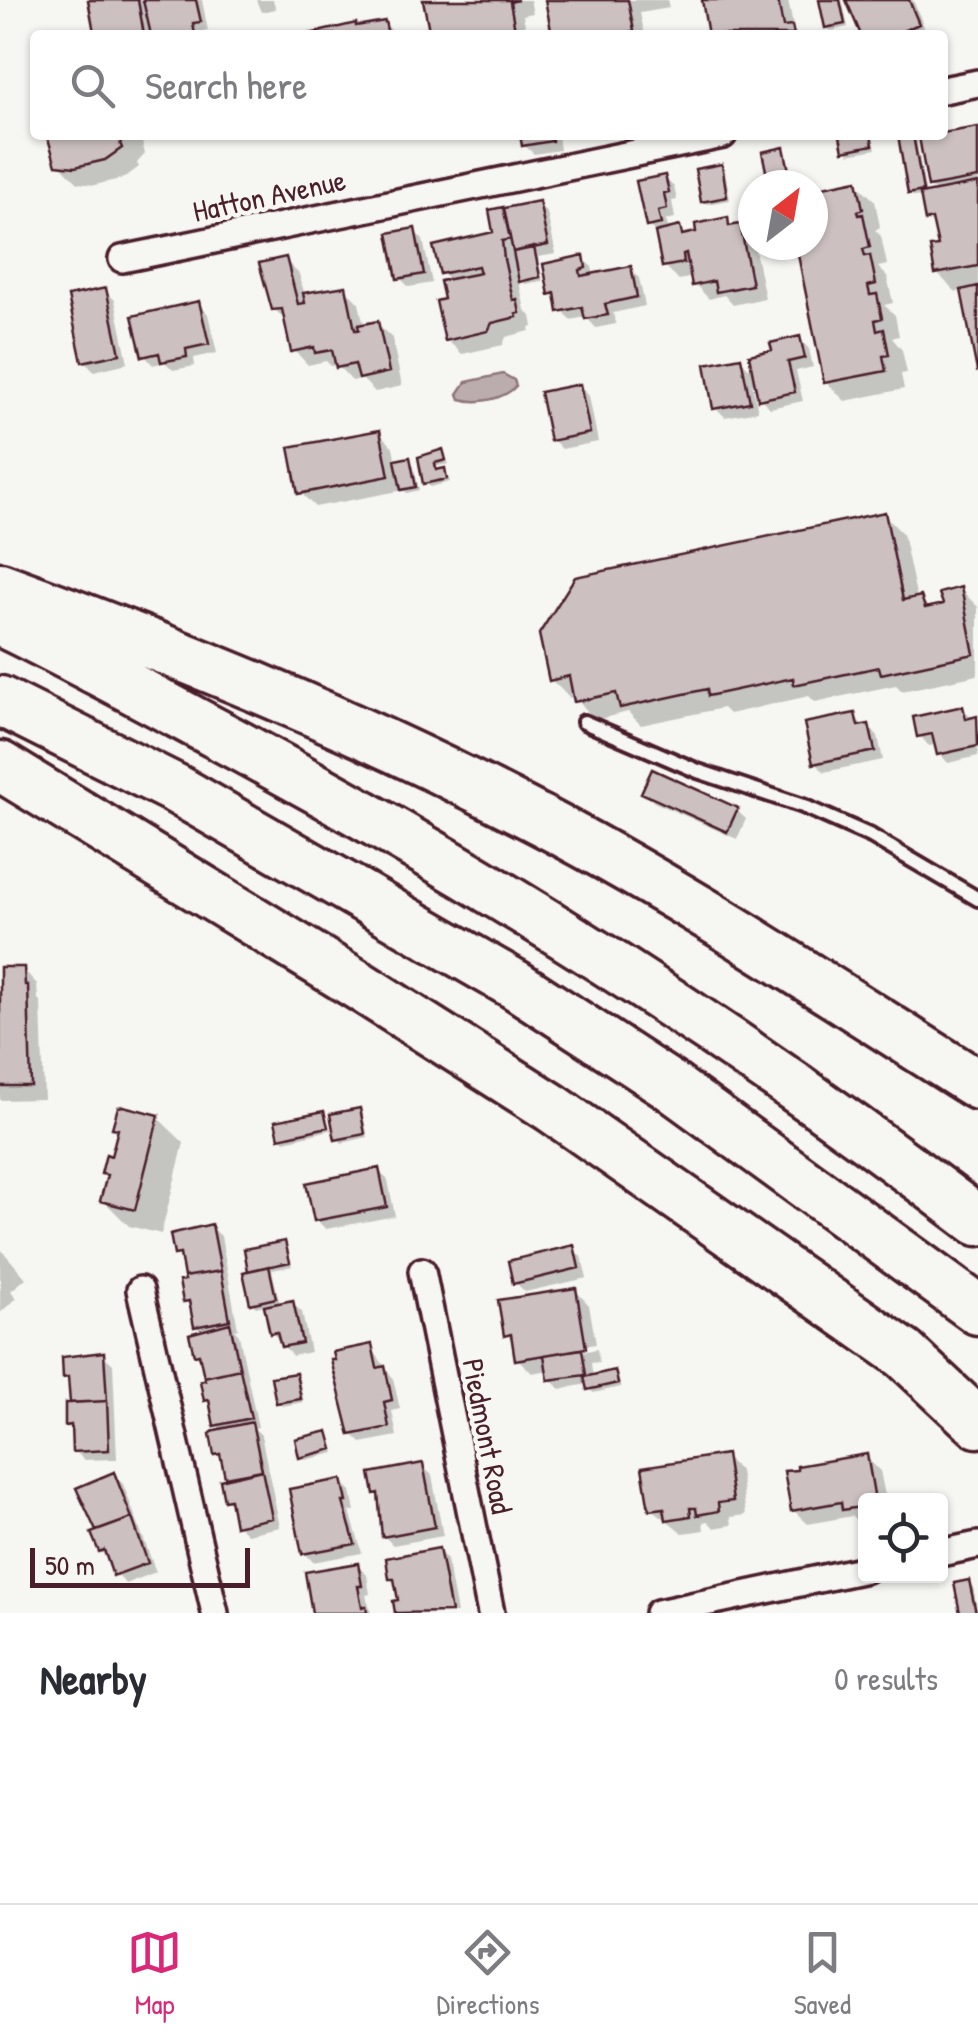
<!DOCTYPE html>
<style>
body{margin:0;font-family:"Patrick Hand",sans-serif;background:#f2f2f3;color:#2b2b33}
.controls{position:absolute;right:30px;bottom:30px;display:grid;overflow:hidden;border-radius:10px;box-shadow:0 2px 8px #0004}
.controls button{width:90px;height:90px;display:grid;place-items:center;padding:0;border:0;border-bottom:2px solid #e1e1e2;background:#fff;color:#2b2b33;font:50px sans-serif}
.compass{position:absolute;left:738px;top:170px;width:90px;height:90px;border-radius:50%;background:#fff;box-shadow:0 2px 8px #0004;rotate:31deg}
.scale{position:absolute;left:30px;bottom:25px;width:220px;box-sizing:border-box;padding-left:10px;border:5px solid #4a1f2b;border-top:0;font-size:28px;line-height:35px;white-space:nowrap;color:#4a1f2b;-webkit-text-stroke:8px #f6f6f2;paint-order:stroke}
.list{margin:0;padding:0;list-style:none}
h2{display:flex;justify-content:space-between;align-items:center;height:130px;margin:0;padding:0 40px;font-size:42px}
h2 small{font-size:32px;font-weight:400;color:#7c7c81}
.icon{flex:none;width:55px;height:55px;fill:none;stroke:currentColor;stroke-width:2;stroke-linecap:round;stroke-linejoin:round}
.map{position:relative;flex:none;width:978px;height:1613px;overflow:hidden}
.search{position:absolute;background:#fff;box-shadow:0 2px 8px #0004;left:30px;right:30px;top:30px;height:110px;display:flex;align-items:center;gap:25px;box-sizing:border-box;padding:0 35px;border-radius:10px;color:#7c7c81;font-size:38px}
.sheet{height:290px;background:#fff}
nav{display:flex;justify-content:space-around;align-items:center;box-sizing:border-box;height:140px;border-top:2px solid #e1e1e2;background:#fff;font-size:28px;color:#7c7c81}
nav a{display:grid;justify-items:center;gap:5px}
nav .on{color:#db2777}
.map>svg:first-child{display:block}
</style>
<div class="map">
<svg width="978" height="1613" viewBox="0 0 978 1613">
<rect width="100%" height="100%" fill="#f6f6f2"/>
<filter id="ink" filterUnits="userSpaceOnUse"><feTurbulence type="fractalNoise" baseFrequency=".01" numOctaves="2"/><feDisplacementMap in="SourceGraphic" scale="20" xChannelSelector="R" yChannelSelector="G"/><feConvolveMatrix kernelMatrix="1 2 1 2 8 2 1 2 1" color-interpolation-filters="sRGB"/></filter>
<g filter="url(#ink)">
<path fill="#bbadae" stroke="#8e747a" stroke-width="2.5" d="M 503,374 L 514,380 L 516,386 C 503,400 478,404 460,399 L 458,394 L 466,382 Z"/>
<path fill="#0003" d="M 90,0 L 202,0 L 208,31 L 201,32 L 201,35 L 100,35 L 96,31 Z
M 256,0 L 273,0 L 276,9 L 261,12 Z
M 426,0 L 530,0 L 533,13 L 523,15 L 527,35 L 432,35 Z
M 547,0 L 667,0 L 669,8 L 640,13 L 645,35 L 554,35 Z
M 705,0 L 788,0 L 794,31 L 798,35 L 711,35 Z
M 821,0 L 842,0 L 848,27 L 831,31 L 827,27 Z
M 849,0 L 913,0 L 927,34 L 863,35 Z
M 384,23 L 396,35 L 317,35 L 355,26 L 357,28 Z
M 978,130 L 978,363 L 964,290 L 956,292 L 937,273 L 941,248 L 937,229 L 928,219 L 923,196 L 914,197 L 910,193 L 905,135 L 916,138 L 926,195 L 937,193 L 930,186 Z
M 52,135 L 150,135 L 151,140 L 142,142 L 145,154 L 137,163 L 139,167 L 124,178 L 95,185 L 78,183 L 59,164 Z
M 523,135 L 558,135 L 560,150 L 534,154 L 524,145 Z
M 856,135 L 872,135 L 876,149 L 849,154 L 843,138 Z
M 721,167 L 725,171 L 730,200 L 707,204 L 703,200 Z
M 664,178 L 674,187 L 677,200 L 672,201 L 675,218 L 666,220 L 669,231 L 680,229 L 687,236 L 727,220 L 734,227 L 739,226 L 753,240 L 765,298 L 733,305 L 724,295 L 709,299 L 695,284 L 693,277 L 679,280 L 665,266 L 659,236 L 649,226 Z
M 856,183 L 875,201 L 880,227 L 875,230 L 881,236 L 887,265 L 878,267 L 887,276 L 893,303 L 884,305 L 895,315 L 899,336 L 892,338 L 902,350 L 907,373 L 901,374 L 904,389 L 845,401 L 826,382 L 798,245 L 813,245 L 813,191 Z
M 538,203 L 547,213 L 556,254 L 538,257 L 543,281 L 525,284 L 518,277 L 525,310 L 531,316 L 533,327 L 529,328 L 530,331 L 506,337 L 503,345 L 462,354 L 447,340 L 447,301 L 451,282 L 442,273 L 496,234 L 502,210 L 508,216 Z
M 414,231 L 423,240 L 432,283 L 409,287 L 399,277 Z
M 583,258 L 592,267 L 594,276 L 630,269 L 639,278 L 645,306 L 613,313 L 616,324 L 596,328 L 586,317 L 570,320 L 551,293 Z
M 285,260 L 299,274 L 305,296 L 345,289 L 359,303 L 364,326 L 377,324 L 392,338 L 402,386 L 375,392 L 362,379 L 352,381 L 337,365 L 331,366 L 326,361 L 308,365 L 294,350 L 288,322 L 274,309 Z
M 105,291 L 115,300 L 128,363 L 94,371 L 85,361 Z
M 199,304 L 208,314 L 217,353 L 194,358 L 195,366 L 173,370 L 165,362 L 153,365 L 144,355 Z
M 800,339 L 809,349 L 813,367 L 796,371 L 803,401 L 770,408 L 761,399 L 757,382 L 752,383 L 758,411 L 725,417 L 716,408 L 740,360 L 756,375 L 775,352 Z
M 580,386 L 589,396 L 598,442 L 562,449 L 553,440 Z
M 379,432 L 393,447 L 396,462 L 409,460 L 413,464 L 419,490 L 407,493 L 404,490 L 315,507 L 301,493 Z
M 443,452 L 449,464 L 437,466 L 439,472 L 444,471 L 450,482 L 430,487 L 426,483 L 420,459 Z
M 884,515 L 903,534 L 917,599 L 920,598 L 930,609 L 946,605 L 961,590 L 978,607 L 978,675 L 902,691 L 896,685 L 815,702 L 809,696 L 729,714 L 723,708 L 641,725 L 628,712 L 595,720 L 575,697 L 570,698 L 551,680 Z
M 962,709 L 978,721 L 978,756 L 948,763 L 939,753 L 937,744 L 929,746 L 920,736 Z
M 854,715 L 864,727 L 868,726 L 878,736 L 883,760 L 824,772 L 815,763 Z
M 644,792 L 736,810 L 746,819 L 737,839 L 654,802 Z
M 23,969 L 37,984 L 38,999 L 41,1002 L 44,1099 L 0,1100 L 0,970 Z
M 359,1110 L 363,1115 L 368,1137 L 342,1143 L 338,1138 Z
M 323,1113 L 330,1130 L 285,1141 L 281,1137 Z
M 158,1118 L 184,1143 L 161,1234 L 129,1226 L 103,1200 L 109,1178 L 104,1173 L 113,1159 L 120,1132 L 115,1127 Z
M 378,1171 L 388,1180 L 395,1216 L 326,1229 L 316,1220 Z
M 211,1227 L 221,1236 L 238,1329 L 234,1330 L 239,1335 L 258,1427 L 254,1428 L 261,1435 L 280,1527 L 247,1534 L 237,1524 L 234,1506 L 226,1499 L 228,1480 L 224,1462 L 217,1454 L 223,1431 L 216,1424 L 212,1406 L 206,1400 L 208,1382 L 203,1360 L 196,1354 L 203,1333 L 196,1326 L 193,1309 L 185,1301 L 188,1282 L 184,1262 L 177,1254 Z
M 284,1243 L 292,1266 L 272,1270 L 280,1305 L 292,1303 L 302,1312 L 310,1352 L 292,1356 L 273,1333 L 267,1304 L 256,1307 L 252,1303 L 246,1274 Z
M 0,1248 L 26,1278 L 11,1291 L 17,1298 L 0,1313 Z
M 573,1248 L 582,1258 L 587,1278 L 525,1292 L 516,1283 Z
M 575,1290 L 589,1305 L 596,1344 L 577,1347 L 581,1352 L 597,1349 L 599,1362 L 591,1363 L 593,1377 L 615,1372 L 621,1387 L 593,1393 L 588,1384 L 560,1389 L 550,1379 L 549,1370 L 532,1373 L 517,1358 L 515,1343 L 506,1334 Z
M 371,1347 L 393,1378 L 400,1409 L 392,1411 L 397,1436 L 361,1443 L 352,1434 Z
M 103,1355 L 113,1364 L 117,1459 L 84,1460 L 75,1451 L 74,1431 L 68,1425 L 72,1405 L 71,1382 L 66,1376 Z
M 295,1375 L 299,1379 L 304,1402 L 282,1406 L 278,1402 Z
M 328,1434 L 335,1453 L 305,1460 L 301,1456 Z
M 725,1457 L 740,1471 L 746,1515 L 731,1517 L 732,1525 L 714,1528 L 708,1521 L 703,1522 L 704,1530 L 683,1533 L 652,1509 Z
M 866,1457 L 880,1471 L 886,1500 L 866,1500 L 866,1522 L 859,1523 L 852,1516 L 808,1524 L 793,1510 Z
M 422,1466 L 432,1475 L 443,1536 L 393,1545 L 384,1536 Z
M 114,1475 L 123,1484 L 156,1572 L 125,1584 L 101,1551 L 100,1532 L 80,1490 Z
M 342,1482 L 351,1491 L 355,1511 L 350,1511 L 362,1553 L 313,1562 L 304,1552 Z
M 438,1550 L 447,1560 L 457,1613 L 398,1613 L 396,1603 L 401,1602 L 398,1584 L 392,1578 Z
M 357,1565 L 367,1575 L 370,1594 L 366,1595 L 371,1613 L 315,1613 Z
M 969,1583 L 973,1587 L 978,1613 L 962,1613 Z"/>
<path fill="#ccc1c0" stroke="#4a1f2b" stroke-width="2.5" d="M 88,0 L 138,0 L 144,35 L 94,32 Z
M 143,0 L 196,0 L 201,22 L 193,23 L 195,35 L 151,35 Z
M 423,0 L 518,0 L 510,2 L 516,35 L 430,35 Z
M 545,0 L 628,0 L 634,31 L 614,35 L 552,35 Z
M 702,0 L 778,0 L 783,27 L 792,26 L 794,35 L 708,35 Z
M 819,0 L 840,0 L 845,24 L 825,28 Z
M 846,0 L 909,0 L 919,24 L 893,35 L 861,35 Z
M 385,21 L 388,35 L 309,34 L 356,23 L 356,26 Z
M 978,127 L 978,178 L 928,187 L 919,137 Z
M 47,135 L 128,135 L 120,143 L 122,148 L 105,160 L 75,167 L 56,165 Z
M 520,135 L 551,135 L 552,141 L 522,146 Z
M 871,135 L 873,145 L 843,151 L 840,136 Z
M 898,135 L 913,135 L 923,191 L 908,194 Z
M 784,147 L 792,185 L 769,185 L 762,152 Z
M 722,164 L 727,197 L 701,202 L 695,169 Z
M 665,175 L 669,192 L 664,193 L 667,209 L 658,211 L 661,224 L 646,227 L 636,181 Z
M 857,180 L 863,209 L 858,211 L 859,215 L 863,214 L 870,247 L 863,249 L 865,256 L 870,255 L 876,284 L 868,286 L 870,295 L 877,294 L 882,318 L 875,320 L 877,331 L 884,329 L 889,355 L 883,356 L 886,371 L 824,383 L 796,245 L 813,245 L 813,189 Z
M 978,183 L 978,266 L 935,274 L 930,247 L 938,246 L 932,219 L 925,221 L 920,194 Z
M 539,201 L 548,245 L 513,252 L 504,208 Z
M 503,207 L 510,239 L 502,241 L 504,259 L 513,300 L 517,299 L 520,313 L 516,314 L 517,317 L 492,323 L 488,331 L 445,341 L 436,301 L 444,299 L 440,281 L 480,273 L 478,266 L 440,274 L 433,246 L 493,232 L 489,210 Z
M 728,217 L 729,226 L 740,224 L 752,285 L 716,292 L 714,281 L 692,286 L 686,253 L 683,254 L 684,263 L 662,267 L 655,232 L 680,226 L 682,235 L 696,232 L 695,224 Z
M 415,228 L 424,274 L 397,279 L 388,233 Z
M 534,247 L 540,277 L 519,282 L 513,252 Z
M 584,255 L 586,268 L 580,270 L 581,276 L 631,266 L 637,297 L 605,304 L 608,315 L 585,319 L 582,307 L 558,312 L 555,293 L 549,295 L 543,264 Z
M 286,257 L 298,304 L 305,303 L 303,293 L 346,286 L 355,330 L 359,330 L 358,325 L 378,321 L 389,372 L 359,379 L 355,364 L 336,368 L 332,350 L 315,353 L 314,347 L 291,352 L 282,309 L 272,310 L 259,263 Z
M 978,286 L 978,370 L 977,371 L 961,290 Z
M 106,288 L 120,354 L 82,362 L 68,296 Z
M 199,301 L 209,344 L 186,349 L 187,357 L 161,362 L 159,353 L 142,357 L 132,316 Z
M 800,336 L 805,358 L 788,362 L 795,392 L 758,400 L 749,355 L 772,350 L 770,343 Z
M 741,357 L 750,402 L 713,409 L 705,364 Z
M 580,384 L 590,433 L 550,441 L 540,392 Z
M 380,430 L 389,476 L 298,494 L 289,447 Z
M 443,449 L 446,460 L 435,463 L 436,470 L 445,468 L 447,479 L 423,484 L 418,457 Z
M 410,457 L 416,487 L 401,490 L 395,460 Z
M 885,512 L 903,600 L 921,596 L 925,608 L 943,604 L 939,593 L 961,587 L 974,654 L 881,674 L 879,667 L 794,685 L 793,678 L 708,696 L 707,689 L 620,708 L 616,693 L 574,702 L 569,676 L 549,681 L 539,634 L 575,577 Z
M 963,706 L 966,719 L 977,716 L 978,746 L 937,755 L 932,734 L 917,737 L 913,717 Z
M 855,713 L 858,726 L 869,724 L 875,751 L 813,764 L 804,723 Z
M 652,769 L 738,808 L 727,832 L 641,793 Z
M 0,967 L 24,967 L 25,985 L 28,985 L 31,1086 L 0,1086 Z
M 123,1106 L 159,1115 L 135,1210 L 100,1201 L 107,1175 L 101,1174 L 106,1154 L 111,1156 L 118,1129 L 112,1128 L 118,1107 Z
M 360,1108 L 365,1134 L 335,1140 L 330,1114 Z
M 324,1111 L 328,1127 L 279,1138 L 275,1121 Z
M 379,1168 L 387,1207 L 314,1221 L 306,1183 Z
M 212,1224 L 221,1271 L 184,1277 L 180,1254 L 174,1255 L 170,1234 Z
M 285,1241 L 290,1262 L 248,1271 L 244,1249 Z
M 574,1245 L 579,1268 L 513,1284 L 508,1261 Z
M 269,1266 L 276,1298 L 250,1304 L 243,1272 Z
M 221,1271 L 230,1320 L 194,1327 L 189,1301 L 183,1302 L 179,1281 L 185,1280 L 184,1277 Z
M 576,1288 L 586,1348 L 515,1360 L 511,1334 L 504,1336 L 498,1300 Z
M 293,1300 L 302,1343 L 281,1347 L 277,1332 L 270,1334 L 264,1306 Z
M 230,1323 L 240,1369 L 204,1377 L 199,1354 L 194,1355 L 189,1334 Z
M 372,1344 L 377,1368 L 385,1366 L 392,1400 L 384,1402 L 389,1427 L 350,1435 L 331,1360 L 335,1360 L 333,1352 Z
M 582,1349 L 586,1375 L 548,1380 L 544,1355 Z
M 104,1352 L 107,1401 L 70,1403 L 68,1377 L 63,1378 L 62,1357 Z
M 240,1369 L 251,1418 L 214,1426 L 209,1400 L 204,1401 L 200,1381 L 205,1380 L 204,1377 Z
M 615,1370 L 618,1383 L 587,1390 L 584,1377 Z
M 296,1373 L 301,1399 L 276,1403 L 271,1377 Z
M 107,1401 L 109,1450 L 72,1452 L 71,1425 L 65,1426 L 65,1403 Z
M 252,1422 L 262,1470 L 225,1477 L 220,1454 L 214,1455 L 210,1434 L 215,1430 Z
M 328,1431 L 333,1449 L 299,1458 L 295,1439 Z
M 726,1454 L 733,1501 L 718,1503 L 719,1511 L 697,1515 L 696,1508 L 690,1508 L 691,1516 L 666,1520 L 664,1508 L 649,1510 L 642,1467 Z
M 867,1454 L 875,1500 L 866,1500 L 866,1506 L 842,1510 L 841,1502 L 791,1511 L 784,1471 L 797,1470 L 797,1466 Z
M 423,1463 L 435,1527 L 382,1537 L 378,1493 L 374,1494 L 370,1473 Z
M 262,1470 L 272,1518 L 235,1526 L 230,1499 L 224,1500 L 220,1480 Z
M 114,1472 L 132,1518 L 96,1531 L 76,1488 Z
M 342,1479 L 347,1502 L 343,1502 L 355,1544 L 302,1554 L 289,1489 Z
M 132,1518 L 148,1563 L 113,1576 L 104,1550 L 99,1552 L 91,1533 Z
M 439,1548 L 451,1612 L 395,1613 L 393,1601 L 398,1600 L 394,1579 L 389,1579 L 386,1558 Z
M 358,1563 L 362,1586 L 358,1586 L 362,1607 L 366,1606 L 367,1613 L 312,1613 L 305,1572 Z
M 969,1580 L 976,1613 L 960,1613 L 954,1583 Z"/>
<g fill="none" stroke-linecap="round" stroke-linejoin="round">
<g stroke="#4a1f2b" stroke-width="20">
<path id="service" d="M 584,722 L 698,771 L 803,806 L 871,836 L 978,899"/>
</g>
<g stroke="#4a1f2b" stroke-width="32">
<path id="minor" d="M 943,90 L 978,83
M 122,259 L 723,135
M 422,1271 L 491,1613
M 140,1290 L 215,1613
M 940,1553 L 978,1545
M 658,1613 L 866,1569"/>
</g>
<g stroke="#4a1f2b" stroke-width="55">
<path id="motorway" d="M 0,587 C 177,652 355,724 523,811 C 680,891 828,991 978,1085
M 0,621 C 73,656 144,695 215,733 C 481,875 738,1037 978,1221
M 0,701 L 176,789 L 516,985 L 668,1084 L 978,1310
M 0,766 L 358,985 L 552,1108 L 904,1354 L 978,1423"/>
</g>
<use href="#service" stroke="#f6f6f2" stroke-width="12"/>
<use href="#minor" stroke="#f6f6f2" stroke-width="25"/>
<use href="#motorway" stroke="#f6f6f2" stroke-width="48"/>
</g>
</g>
<g text-anchor="middle" dominant-baseline="central" stroke-width="9" stroke-linejoin="round" paint-order="stroke">
<g font-size="30" fill="#4a1f2b" stroke="#f6f6f2">
<text transform="translate(269 195) rotate(-12)">Hatton Avenue</text>
<text transform="translate(488 1436) rotate(79)">Piedmont Road</text>
</g>
</g>
</svg>
<div class="controls">
<button><svg class="icon" aria-label="locate" viewBox="0 0 24 24"><circle cx="12" cy="12" r="6"/><path d="M12 2v4M12 18v4M2 12h4M18 12h4"/></svg></button>
</div>
<svg class="compass" viewBox="-18 -18 36 36"><path d="M0-13l5 13h-10z" fill="#e53935"/><path d="M0 13l5-13h-10z" fill="#7c7c81"/></svg>
<div class="scale">50 m</div>
<div class="search"><svg class="icon" aria-label="search" viewBox="0 0 24 24"><circle cx="10" cy="10" r="6"/><path d="M15 15l6 6"/></svg>Search here</div>
</div>
<section class="sheet">
<h2>Nearby<small>0 results</small></h2>
<ul class="list">
</ul>
</section>
<nav>
<a class="on"><svg class="icon" aria-label="map" viewBox="0 0 24 24"><path d="M3 6l6-2 6 2 6-2v14l-6 2-6-2-6 2zM9 4v14M15 6v14"/></svg>Map</a>
<a><svg class="icon" aria-label="directions" viewBox="0 0 24 24"><path d="M12 3l9 9-9 9-9-9zM9 14v-3h6M13 9l2 2-2 2"/></svg>Directions</a>
<a><svg class="icon" aria-label="saved" viewBox="0 0 24 24"><path d="M7 4h10v16l-5-4-5 4z"/></svg>Saved</a>
</nav>
